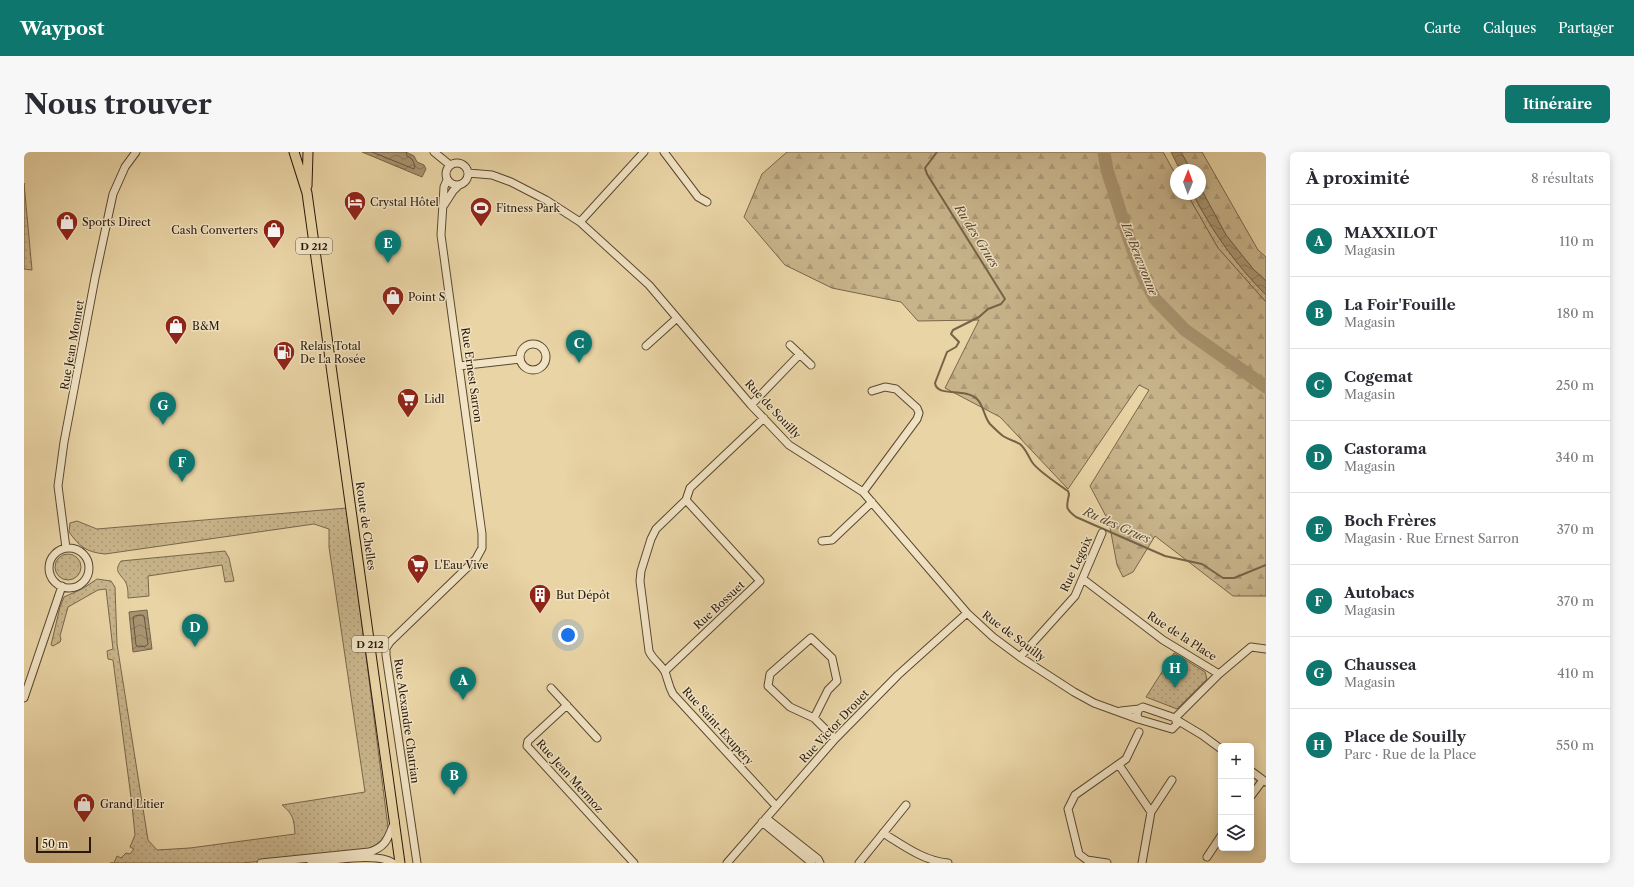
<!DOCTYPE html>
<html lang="fr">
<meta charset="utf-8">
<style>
body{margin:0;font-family:"Libre Caslon Text",serif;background:#f7f7f7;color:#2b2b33}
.controls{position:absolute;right:12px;bottom:12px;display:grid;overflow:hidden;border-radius:6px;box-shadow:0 2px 10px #0003}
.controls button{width:36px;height:36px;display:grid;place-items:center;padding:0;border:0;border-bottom:1px solid #e1e1e2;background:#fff;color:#2b2b33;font:20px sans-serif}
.compass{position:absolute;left:1146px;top:12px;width:36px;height:36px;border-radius:50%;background:#fff;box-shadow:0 2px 10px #0003;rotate:1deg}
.scale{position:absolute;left:12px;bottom:10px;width:55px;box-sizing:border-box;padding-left:4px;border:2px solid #29190a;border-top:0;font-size:11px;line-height:14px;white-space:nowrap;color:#29190a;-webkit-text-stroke:3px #f1e3c4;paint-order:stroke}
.you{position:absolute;left:544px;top:483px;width:14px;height:14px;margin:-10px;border:3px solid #fff;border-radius:50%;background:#1a73e8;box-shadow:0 0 0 6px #1a73e833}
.badge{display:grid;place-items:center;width:26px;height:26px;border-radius:50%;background:#0f766e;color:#fff;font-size:13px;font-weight:700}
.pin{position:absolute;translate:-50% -33px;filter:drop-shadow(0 1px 2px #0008)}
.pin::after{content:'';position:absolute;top:21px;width:14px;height:12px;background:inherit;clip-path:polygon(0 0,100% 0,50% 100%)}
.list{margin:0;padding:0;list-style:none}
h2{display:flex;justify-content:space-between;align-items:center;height:52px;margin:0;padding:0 16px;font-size:17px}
h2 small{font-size:13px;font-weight:400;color:#7c7c81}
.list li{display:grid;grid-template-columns:26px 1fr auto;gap:12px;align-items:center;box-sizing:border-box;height:72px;padding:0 16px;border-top:1px solid #e1e1e2}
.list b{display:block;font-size:15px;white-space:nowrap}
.list p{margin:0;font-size:13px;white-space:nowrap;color:#7c7c81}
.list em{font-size:13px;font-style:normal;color:#7c7c81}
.icon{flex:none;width:22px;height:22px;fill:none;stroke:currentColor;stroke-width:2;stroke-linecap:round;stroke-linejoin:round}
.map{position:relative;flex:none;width:1242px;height:711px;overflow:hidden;border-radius:6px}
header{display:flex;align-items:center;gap:24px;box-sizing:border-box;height:56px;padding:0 20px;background:#0f766e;color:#fff}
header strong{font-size:19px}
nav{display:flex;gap:22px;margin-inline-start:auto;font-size:14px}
.intro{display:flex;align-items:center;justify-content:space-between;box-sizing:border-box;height:96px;padding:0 24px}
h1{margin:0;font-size:28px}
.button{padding:10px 18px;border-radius:6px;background:#0f766e;color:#fff;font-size:14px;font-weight:700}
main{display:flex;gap:24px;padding:0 24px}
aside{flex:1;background:#fff;border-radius:6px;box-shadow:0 2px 10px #0003}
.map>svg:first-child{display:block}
</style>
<header>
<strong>Waypost</strong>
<nav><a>Carte</a><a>Calques</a><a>Partager</a></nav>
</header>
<div class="intro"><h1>Nous trouver</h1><a class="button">Itinéraire</a></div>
<main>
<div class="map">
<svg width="1242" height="711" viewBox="0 0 1242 711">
<defs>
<pattern id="grass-dots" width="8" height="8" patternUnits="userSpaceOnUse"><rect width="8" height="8" fill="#c8b48b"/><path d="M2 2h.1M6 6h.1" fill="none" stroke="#ac9a77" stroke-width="1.8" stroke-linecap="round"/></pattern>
<pattern id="forest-firs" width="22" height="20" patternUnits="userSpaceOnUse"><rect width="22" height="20" fill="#c8b48b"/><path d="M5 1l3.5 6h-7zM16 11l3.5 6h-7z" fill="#ac9a77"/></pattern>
<pattern id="water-waves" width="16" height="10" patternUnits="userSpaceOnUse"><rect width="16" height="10" fill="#a89470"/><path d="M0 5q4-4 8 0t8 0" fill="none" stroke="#89785a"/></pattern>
</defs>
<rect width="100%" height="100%" fill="#e9d4a5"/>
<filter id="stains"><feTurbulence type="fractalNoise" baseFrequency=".005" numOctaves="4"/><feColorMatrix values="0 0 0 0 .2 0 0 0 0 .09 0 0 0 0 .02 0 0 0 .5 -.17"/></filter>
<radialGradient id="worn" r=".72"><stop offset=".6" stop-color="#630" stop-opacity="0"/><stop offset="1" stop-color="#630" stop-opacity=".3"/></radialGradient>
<path fill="url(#grass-dots)" stroke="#78664a" d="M 0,31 L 8,118 L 0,117 Z
M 1163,42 L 1169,42 C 1188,79 1212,113 1242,143 L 1242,150 L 1194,96 Z
M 323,356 L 364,675 L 363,683 L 349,697 L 313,702 L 218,711 L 86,711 L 90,711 L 93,704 L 97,706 L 102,701 L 106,702 L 110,697 L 106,695 L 111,683 L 108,653 L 89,508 L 84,507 L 83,499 L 89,497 L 82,437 L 74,438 L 44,455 L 36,484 L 37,487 L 36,490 L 29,494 L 27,493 L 36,455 L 40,445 L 58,437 L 73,427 L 87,429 L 91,435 L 93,492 L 124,688 L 133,698 L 166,696 L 271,682 C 270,667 269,662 258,653 L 341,640 L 305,395 L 305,377 L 290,372 L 81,402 C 62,400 56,395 45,380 L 46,371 L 53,369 L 73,377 Z
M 201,399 L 205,406 L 210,429 L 201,430 L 198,413 L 124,424 L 125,444 L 104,446 C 104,440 104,434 101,429 C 95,421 90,419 97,409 Z
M31 415a13 13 0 1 1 26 0a13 13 0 1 1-26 0Z
M 1150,501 L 1181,520 L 1183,527 L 1153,557 L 1122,545 Z"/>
<path fill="url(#forest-firs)" stroke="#78664a" d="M 763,0 L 1139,0 L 1152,23 L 1152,42 L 1163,42 L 1194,96 L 1242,150 L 1242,444 L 1209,444 L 1131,384 L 1109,420 L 1099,425 L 1093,413 L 1085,370 L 1066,334 L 1125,238 L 1115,233 L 1044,337 L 976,265 L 921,236 L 955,168 L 894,169 L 877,150 L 808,136 L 761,113 L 720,65 L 738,22 Z
M 1157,0 L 1178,0 L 1234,98 L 1242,105 L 1242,129 L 1229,117 L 1202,83 L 1176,35 L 1176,18 L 1167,18 Z"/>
<path fill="url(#water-waves)" stroke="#756347" d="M 338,0 L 382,0 L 390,4 L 393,10 L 400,13 L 402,17 L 398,25 Z
M 1147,0 L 1157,0 L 1167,18 L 1156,18 Z
M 1176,35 L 1202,83 L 1229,117 L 1242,129 L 1242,143 C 1212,113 1188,79 1169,42 L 1176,42 Z
M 123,458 L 128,497 L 109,500 L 105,460 Z"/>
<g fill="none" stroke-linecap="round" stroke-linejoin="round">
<path stroke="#68563d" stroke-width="1" d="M 348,0 L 390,17 L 391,14 L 388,7 L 383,4 L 382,0
M 118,463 L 120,464 L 124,492 L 122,494 L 114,495 L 112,493 L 109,465 L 111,464 Z"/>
<path stroke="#756347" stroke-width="2" d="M 913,0 L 901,16 L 903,22 L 981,147 L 977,152 L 964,157 L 955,165 L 929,178 L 927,182 L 935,190 L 932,195 L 923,200 L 911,231 C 913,246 940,235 953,247 C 960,254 960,265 966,272 C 970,276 975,281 979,284 C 985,288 991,289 996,292 C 1002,297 1004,304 1008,310 C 1014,319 1034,332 1044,339 L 1045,342 C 1043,355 1040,356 1052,365 L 1141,404 L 1178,412 L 1199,426 L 1210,426 L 1242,413"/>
<path stroke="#a89470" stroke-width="13" d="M 1080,0 L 1083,18 L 1106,90 L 1119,125 L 1131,147 L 1161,178 L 1242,235"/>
<g stroke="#594831" stroke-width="9">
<path id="minor" d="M 410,0 L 426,13
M 640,0 L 674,45 L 683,50
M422 22a11 11 0 1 1 22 0a11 11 0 1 1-22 0Z
M 444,21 L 468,23 L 487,30 L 522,48 L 556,70 L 625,133 L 727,253 L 765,293 L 839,340 L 943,461 L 969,485 L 996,505 L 1050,540 L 1070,551 L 1114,567
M 420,53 L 429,39 L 435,33
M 556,70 L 620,0
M496 205a13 13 0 1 1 26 0a13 13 0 1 1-26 0Z
M 766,193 L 787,213
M 622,194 L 653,166
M 435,214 L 496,207
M 727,253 L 776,202
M 740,266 L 666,336 L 662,348 L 632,377 L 627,387 L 617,419 L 616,429 L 625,499 C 628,507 637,512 641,520 C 644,527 644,533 649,542 L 752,654
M 839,340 L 893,267 L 895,261 L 893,256 L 872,237 L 861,235 L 848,239
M 798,389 L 808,388 L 848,350
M 42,396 L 34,334 L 40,290 L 71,126 L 89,42 L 101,15 L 112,0
M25 416a20 20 0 1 1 40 0a20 20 0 1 1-40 0Z
M 1059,427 L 1139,488 L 1195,522
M 996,505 L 1051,444 L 1078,381
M 641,519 L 736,429 L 662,348
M 527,536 L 573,586
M 0,546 L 38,434
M 543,553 L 504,589 L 503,594 L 610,711
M 1097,559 L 1115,557 L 1119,555 L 1151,566 L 1153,572 L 1148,577 L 1114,567 L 1113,562 L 1115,557
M 790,566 L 804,538 L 813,529 L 808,506 L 787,486 L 746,522 L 744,534 L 766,555 L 790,566 L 811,587
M 1151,566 L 1195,522 L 1227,495 L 1242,497
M 1153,568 L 1178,583 L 1197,597
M 1095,613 L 1127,660
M 1227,619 L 1242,630
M 1227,644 L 1239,628
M 742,666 L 794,707 L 796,711
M 738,670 L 788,711
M 859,681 C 880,694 900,709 924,711
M 1183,705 L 1197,684
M 287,710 C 308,709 353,700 369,711
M 237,711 L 345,700 C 363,695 364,685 371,669
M 393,711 L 362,503 L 362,496 L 366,490 L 452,407 L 458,396 L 458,382 L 417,83 L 420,35 L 423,28
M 703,711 L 811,587 L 874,523 L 943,461
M 835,711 L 882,653
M 1083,711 L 1063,708 L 1055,702 L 1044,657 L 1051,643 L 1102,607 L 1115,580
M 1118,711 L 1127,660 L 1148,628"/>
</g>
<g stroke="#29190a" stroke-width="11">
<path id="major" d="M 270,0 L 283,41 L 376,711
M 283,34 L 284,0"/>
</g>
<use href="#minor" stroke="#f1e3c4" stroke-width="7"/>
<use href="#major" stroke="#e9d4a5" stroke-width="9"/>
</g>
<defs>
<g id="hotel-pin" transform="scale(1.15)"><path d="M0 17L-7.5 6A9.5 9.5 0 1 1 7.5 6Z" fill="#8f2418" stroke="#f1e3c4"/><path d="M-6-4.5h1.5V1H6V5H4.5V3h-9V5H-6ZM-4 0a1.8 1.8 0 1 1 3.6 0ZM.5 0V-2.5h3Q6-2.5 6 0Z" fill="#fff"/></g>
<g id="stadium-pin" transform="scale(1.15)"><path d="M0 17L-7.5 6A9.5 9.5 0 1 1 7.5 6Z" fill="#8f2418" stroke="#f1e3c4"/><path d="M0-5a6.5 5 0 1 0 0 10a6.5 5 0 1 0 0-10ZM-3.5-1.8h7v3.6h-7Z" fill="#fff"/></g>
<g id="shop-pin" transform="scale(1.15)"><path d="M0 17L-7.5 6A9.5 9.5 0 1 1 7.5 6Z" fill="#8f2418" stroke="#f1e3c4"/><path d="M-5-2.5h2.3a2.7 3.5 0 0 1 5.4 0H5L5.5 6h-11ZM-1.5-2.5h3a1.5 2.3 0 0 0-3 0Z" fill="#fff"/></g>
<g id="fuel-pin" transform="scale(1.15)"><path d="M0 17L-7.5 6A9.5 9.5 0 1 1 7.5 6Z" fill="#8f2418" stroke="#f1e3c4"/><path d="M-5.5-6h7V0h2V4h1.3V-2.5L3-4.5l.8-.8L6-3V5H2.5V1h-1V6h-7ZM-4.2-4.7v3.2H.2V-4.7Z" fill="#fff"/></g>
<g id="supermarket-pin" transform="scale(1.15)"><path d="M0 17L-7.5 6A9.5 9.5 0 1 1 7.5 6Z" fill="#8f2418" stroke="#f1e3c4"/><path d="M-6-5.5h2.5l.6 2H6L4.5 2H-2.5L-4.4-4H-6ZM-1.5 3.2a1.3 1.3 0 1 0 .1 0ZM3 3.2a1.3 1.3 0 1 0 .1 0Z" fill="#fff"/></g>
<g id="building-pin" transform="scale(1.15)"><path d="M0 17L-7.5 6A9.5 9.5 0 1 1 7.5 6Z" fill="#8f2418" stroke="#f1e3c4"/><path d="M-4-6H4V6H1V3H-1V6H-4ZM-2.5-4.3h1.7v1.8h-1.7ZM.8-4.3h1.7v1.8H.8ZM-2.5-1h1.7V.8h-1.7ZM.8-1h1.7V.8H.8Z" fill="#fff"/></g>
</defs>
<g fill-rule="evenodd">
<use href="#hotel-pin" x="331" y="50"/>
<use href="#stadium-pin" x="457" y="56"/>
<use href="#shop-pin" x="43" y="70"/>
<use href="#shop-pin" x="250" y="78"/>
<use href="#shop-pin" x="369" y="145"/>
<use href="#shop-pin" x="152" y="174"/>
<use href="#fuel-pin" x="260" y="200"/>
<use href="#supermarket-pin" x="384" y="247"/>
<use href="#supermarket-pin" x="394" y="413"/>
<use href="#building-pin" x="516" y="443"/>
<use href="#shop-pin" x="60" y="652"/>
</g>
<g text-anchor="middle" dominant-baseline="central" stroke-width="3" stroke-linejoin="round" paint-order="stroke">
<g fill="#f1e3c4" stroke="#655642" stroke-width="1">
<rect x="272" y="86" width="36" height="16" rx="3"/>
<rect x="328" y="484" width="36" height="16" rx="3"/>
</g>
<g font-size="10" font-weight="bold" fill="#29190a">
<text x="290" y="94">D 212</text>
<text x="346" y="492">D 212</text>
</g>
<g font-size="11" fill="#29190a" stroke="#f1e3c4" text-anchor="start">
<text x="346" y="50">Crystal Hôtel</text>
<text x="472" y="56">Fitness Park</text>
<text x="58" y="70">Sports Direct</text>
<text x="234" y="78" text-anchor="end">Cash Converters</text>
<text x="384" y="145">Point S</text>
<text x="168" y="174">B&amp;M</text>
<text x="276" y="194">Relais Total<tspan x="276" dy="13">De La Rosée</tspan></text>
<text x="400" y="247">Lidl</text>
<text x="410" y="413">L'Eau Vive</text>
<text x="532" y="443">But Dépôt</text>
<text x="76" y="652">Grand Litier</text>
</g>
<g font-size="11" fill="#29190a" stroke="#f1e3c4">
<text transform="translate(48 193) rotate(-80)">Rue Jean Monnet</text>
<text transform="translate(448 223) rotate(82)">Rue Ernest Sarron</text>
<text transform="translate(749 257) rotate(47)">Rue de Souilly</text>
<text transform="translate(342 374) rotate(82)">Route de Chelles</text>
<text transform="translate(1052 412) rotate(-65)">Rue Legoix</text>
<text transform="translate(695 453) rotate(-43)">Rue Bossuet</text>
<text transform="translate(990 484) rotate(37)">Rue de Souilly</text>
<text transform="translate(1158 484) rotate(33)">Rue de la Place</text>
<text transform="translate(383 569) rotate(82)">Rue Alexandre Chatrian</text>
<text transform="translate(694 574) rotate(48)">Rue Saint-Exupéry</text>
<text transform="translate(810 574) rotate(-47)">Rue Victor Drouet</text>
<text transform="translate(546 624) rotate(48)">Rue Jean Mermoz</text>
</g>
<g font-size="12" font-style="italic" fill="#5c4a33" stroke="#f1e3c4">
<text transform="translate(953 84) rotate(58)">Ru des Grues</text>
<text transform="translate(1116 107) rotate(68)">La Beuvronne</text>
<text transform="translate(1093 373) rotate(24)">Ru des Grues</text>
</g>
</g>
<rect width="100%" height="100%" filter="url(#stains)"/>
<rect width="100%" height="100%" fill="url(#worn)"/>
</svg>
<div class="controls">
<button>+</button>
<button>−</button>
<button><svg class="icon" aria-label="layers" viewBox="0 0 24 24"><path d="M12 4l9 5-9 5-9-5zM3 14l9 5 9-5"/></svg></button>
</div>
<svg class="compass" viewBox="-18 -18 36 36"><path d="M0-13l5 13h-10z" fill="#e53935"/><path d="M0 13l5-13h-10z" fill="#7c7c81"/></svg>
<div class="scale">50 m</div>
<div class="you"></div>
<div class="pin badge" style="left:439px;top:548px">A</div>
<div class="pin badge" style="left:430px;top:643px">B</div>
<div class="pin badge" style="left:555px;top:211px">C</div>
<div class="pin badge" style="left:171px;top:495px">D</div>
<div class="pin badge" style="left:364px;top:111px">E</div>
<div class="pin badge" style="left:158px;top:330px">F</div>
<div class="pin badge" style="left:139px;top:273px">G</div>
<div class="pin badge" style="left:1151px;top:536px">H</div>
</div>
<aside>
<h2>À proximité<small>8 résultats</small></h2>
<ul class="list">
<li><span class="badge">A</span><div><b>MAXXILOT</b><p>Magasin</p></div><em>110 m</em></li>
<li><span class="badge">B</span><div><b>La Foir'Fouille</b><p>Magasin</p></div><em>180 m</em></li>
<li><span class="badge">C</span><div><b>Cogemat</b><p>Magasin</p></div><em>250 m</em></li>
<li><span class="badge">D</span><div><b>Castorama</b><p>Magasin</p></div><em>340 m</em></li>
<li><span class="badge">E</span><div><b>Boch Frères</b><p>Magasin · Rue Ernest Sarron</p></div><em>370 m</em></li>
<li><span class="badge">F</span><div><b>Autobacs</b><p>Magasin</p></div><em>370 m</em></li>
<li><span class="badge">G</span><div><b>Chaussea</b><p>Magasin</p></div><em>410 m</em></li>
<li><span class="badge">H</span><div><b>Place de Souilly</b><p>Parc · Rue de la Place</p></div><em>550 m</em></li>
</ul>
</aside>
</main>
